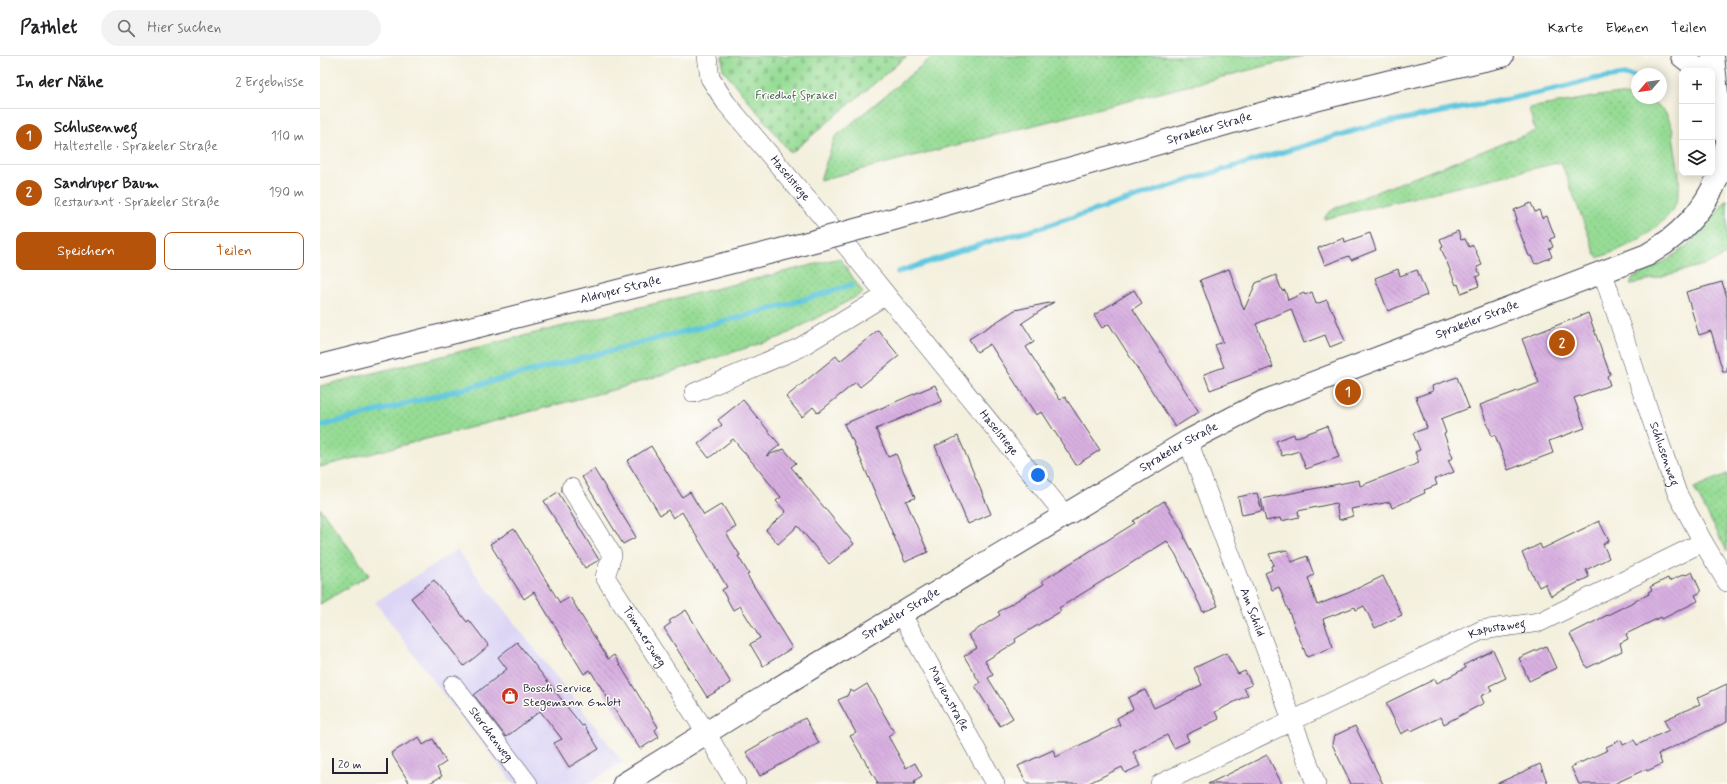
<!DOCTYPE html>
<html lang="de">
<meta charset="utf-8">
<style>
body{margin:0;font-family:Mynerve,sans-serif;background:#f2f2f2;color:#202124}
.controls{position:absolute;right:12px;top:12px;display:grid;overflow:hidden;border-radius:8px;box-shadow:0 2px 10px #0003}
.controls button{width:36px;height:36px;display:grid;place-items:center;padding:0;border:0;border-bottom:1px solid #e0e0e0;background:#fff;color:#202124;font:20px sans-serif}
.compass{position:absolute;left:1311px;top:12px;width:36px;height:36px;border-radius:50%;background:#fff;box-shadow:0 2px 10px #0003;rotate:241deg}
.scale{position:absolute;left:12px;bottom:10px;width:56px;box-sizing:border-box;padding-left:4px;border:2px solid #22223b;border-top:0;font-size:11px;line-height:14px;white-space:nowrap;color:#22223b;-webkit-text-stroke:3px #fdfcf7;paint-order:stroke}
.you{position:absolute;left:718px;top:419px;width:14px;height:14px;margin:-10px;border:3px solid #fff;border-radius:50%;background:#1a73e8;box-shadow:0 0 0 6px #1a73e833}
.badge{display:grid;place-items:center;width:26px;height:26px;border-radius:50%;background:#b45309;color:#fff;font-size:13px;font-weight:700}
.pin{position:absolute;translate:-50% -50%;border:2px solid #fff;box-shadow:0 1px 4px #0006}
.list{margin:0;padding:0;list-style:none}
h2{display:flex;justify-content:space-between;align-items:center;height:52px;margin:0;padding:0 16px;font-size:17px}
h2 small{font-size:13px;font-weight:400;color:#757577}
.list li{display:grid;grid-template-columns:26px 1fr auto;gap:12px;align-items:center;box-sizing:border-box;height:56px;padding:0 16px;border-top:1px solid #e0e0e0}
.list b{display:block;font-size:15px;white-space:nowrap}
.list p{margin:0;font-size:13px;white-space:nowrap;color:#757577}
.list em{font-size:13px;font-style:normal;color:#757577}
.actions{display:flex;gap:8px;padding:12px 16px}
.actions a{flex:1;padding:9px 0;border:1px solid #b45309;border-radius:8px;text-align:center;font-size:14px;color:#b45309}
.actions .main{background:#b45309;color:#fff}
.icon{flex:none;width:22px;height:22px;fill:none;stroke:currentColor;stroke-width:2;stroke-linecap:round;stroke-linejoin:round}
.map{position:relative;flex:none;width:1407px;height:728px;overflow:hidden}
header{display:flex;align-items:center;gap:24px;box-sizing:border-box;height:56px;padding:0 20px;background:#fff;border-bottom:1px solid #e0e0e0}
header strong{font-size:19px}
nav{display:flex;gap:22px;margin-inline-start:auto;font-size:14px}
.search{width:280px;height:36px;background:#f2f2f2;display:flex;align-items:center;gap:10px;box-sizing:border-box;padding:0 14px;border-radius:22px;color:#757577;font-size:15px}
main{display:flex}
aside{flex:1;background:#fff}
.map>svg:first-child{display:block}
</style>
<header>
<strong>Pathlet</strong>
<div class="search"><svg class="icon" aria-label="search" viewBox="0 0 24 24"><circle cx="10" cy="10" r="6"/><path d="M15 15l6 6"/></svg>Hier suchen</div>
<nav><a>Karte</a><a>Ebenen</a><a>Teilen</a></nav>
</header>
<main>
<aside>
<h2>In der Nähe<small>2 Ergebnisse</small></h2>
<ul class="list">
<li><span class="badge">1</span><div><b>Schlusenweg</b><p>Haltestelle · Sprakeler Straße</p></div><em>110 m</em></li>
<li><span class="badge">2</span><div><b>Sandruper Baum</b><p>Restaurant · Sprakeler Straße</p></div><em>190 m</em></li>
</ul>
<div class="actions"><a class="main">Speichern</a><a>Teilen</a></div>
</aside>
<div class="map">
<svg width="1407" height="728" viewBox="0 0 1407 728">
<defs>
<pattern id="grass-dots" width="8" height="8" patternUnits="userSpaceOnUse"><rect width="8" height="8" fill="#96dc95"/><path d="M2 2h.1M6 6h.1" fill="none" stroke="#81bc81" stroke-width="1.8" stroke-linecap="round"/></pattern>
<pattern id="cemetery-stones" width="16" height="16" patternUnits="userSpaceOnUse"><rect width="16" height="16" fill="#96dc95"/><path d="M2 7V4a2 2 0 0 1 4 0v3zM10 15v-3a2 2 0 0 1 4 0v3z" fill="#81bc81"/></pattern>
<pattern id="building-back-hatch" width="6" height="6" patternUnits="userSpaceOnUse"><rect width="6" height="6" fill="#d8b0e1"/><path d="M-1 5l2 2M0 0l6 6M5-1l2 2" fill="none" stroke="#b997c2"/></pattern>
</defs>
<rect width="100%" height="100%" fill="#fdfcf7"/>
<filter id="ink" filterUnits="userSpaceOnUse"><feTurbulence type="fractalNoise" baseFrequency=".025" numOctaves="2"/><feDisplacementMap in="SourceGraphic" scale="8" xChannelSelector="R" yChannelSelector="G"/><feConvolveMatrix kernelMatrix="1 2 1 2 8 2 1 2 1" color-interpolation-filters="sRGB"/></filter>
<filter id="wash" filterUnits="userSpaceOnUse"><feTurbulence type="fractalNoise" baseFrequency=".012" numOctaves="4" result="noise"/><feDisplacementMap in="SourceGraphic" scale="16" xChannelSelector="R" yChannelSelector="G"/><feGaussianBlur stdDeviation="0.9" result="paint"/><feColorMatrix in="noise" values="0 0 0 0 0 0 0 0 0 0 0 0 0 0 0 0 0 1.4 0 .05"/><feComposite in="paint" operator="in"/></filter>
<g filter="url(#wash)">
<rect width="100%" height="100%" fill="#f4f0de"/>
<path fill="#dcd5f6" d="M 137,494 L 303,706 L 268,728 L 194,728 L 128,644 L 55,546 Z"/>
<path fill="url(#grass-dots)" stroke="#5c7f68" d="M 613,0 L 984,0 L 500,124 L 515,81 Z
M 1291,38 C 1307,39 1327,40 1340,51 C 1344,54 1348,60 1350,66 C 1354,74 1353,84 1355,93 C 1358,111 1364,136 1353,153 C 1336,178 1304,193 1277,202 L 1241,106 L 1004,163 L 1008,157 L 1017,151 L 1215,75 L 1209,52 Z
M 1407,144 L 1407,199 L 1387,208 L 1310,229 L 1312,223 L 1349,203 L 1370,187 Z
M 520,202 L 543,237 L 461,281 L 300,332 L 0,411 L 0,330 Z
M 1407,418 L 1407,495 L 1374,432 Z
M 0,452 L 49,519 L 0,548 Z"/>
<path fill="url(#cemetery-stones)" stroke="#5c7f68" d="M 402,0 L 587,0 L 471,97 L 403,14 Z"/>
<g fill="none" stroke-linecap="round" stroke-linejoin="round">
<path stroke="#61c7df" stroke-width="5.5" d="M 578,216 L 677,183 L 710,175 L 876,122 L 1053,69 L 1184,44 L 1241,32 L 1274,23 L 1306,19 L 1317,21
M 0,370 L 466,249 L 532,229"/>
</g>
<g id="blocks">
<path fill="url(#building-back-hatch)" d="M 1211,147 L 1215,156 L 1219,154 L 1222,162 L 1227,160 L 1235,181 L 1230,183 L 1233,191 L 1229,193 L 1232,201 L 1215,208 L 1211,200 L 1209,200 L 1195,164 L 1197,163 L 1194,154 Z
M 1138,175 L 1141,184 L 1145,183 L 1149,191 L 1153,189 L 1162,209 L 1157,211 L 1160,219 L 1156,221 L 1159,230 L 1141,237 L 1138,228 L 1136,229 L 1128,209 L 1121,192 L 1123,191 L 1120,183 Z
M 1050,177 L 1056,194 L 1031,204 L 1029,200 L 1005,209 L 998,192 L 1024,182 L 1025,186 Z
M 909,213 L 924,254 L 936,227 L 956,219 L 962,235 L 965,234 L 968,244 L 984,237 L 985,239 L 992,236 L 996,248 L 1007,244 L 1011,254 L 1012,253 L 1025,285 L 1010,291 L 1005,279 L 984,287 L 971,253 L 936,268 L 953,311 L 890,334 L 884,318 L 904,311 L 895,289 L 903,286 L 880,224 Z
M 1078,213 L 1080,220 L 1097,214 L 1107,239 L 1068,255 L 1055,222 Z
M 1402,226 L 1407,241 L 1407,316 L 1403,316 L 1391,275 L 1379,279 L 1366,236 Z
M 814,234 L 822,247 L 813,253 L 879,356 L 855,371 L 789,268 L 782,272 L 774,259 Z
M 734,246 L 702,267 L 714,286 L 706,291 L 740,344 L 745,341 L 780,394 L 756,409 L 722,356 L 716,359 L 670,288 L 657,296 L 649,283 L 695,254 Z
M 1268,257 L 1290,318 L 1287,320 L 1290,329 L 1254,342 L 1265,372 L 1229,385 L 1233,397 L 1188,414 L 1175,379 L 1172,380 L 1160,349 L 1219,327 L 1202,283 Z
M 558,274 L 579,300 L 540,331 L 536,326 L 498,357 L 493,351 L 482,361 L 466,341 L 516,300 L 520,305 Z
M 1137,321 L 1149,352 L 1121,363 L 1126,377 L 1124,378 L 1133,402 L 1128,404 L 1134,416 L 1115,423 L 1117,429 L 1104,434 L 1105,437 L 1072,452 L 1070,446 L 1031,453 L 1033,460 L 1019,464 L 1016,447 L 978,455 L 979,461 L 961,465 L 960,462 L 946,465 L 941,443 L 1039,424 L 1040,430 L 1099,407 L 1095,396 L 1100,394 L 1093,377 L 1107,372 L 1096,341 L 1113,335 L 1112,330 Z
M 615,329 L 622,345 L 556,373 L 568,401 L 576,398 L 595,442 L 586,445 L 608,496 L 585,506 L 532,383 L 531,383 L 524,368 Z
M 423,344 L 460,389 L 446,400 L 464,393 L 476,407 L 471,411 L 534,488 L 509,508 L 478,470 L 458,488 L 446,474 L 466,456 L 456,445 L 461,441 L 413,383 L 389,402 L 378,388 L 402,369 L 398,364 Z
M 1007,370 L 1019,401 L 986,413 L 979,395 L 962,400 L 956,385 L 974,378 L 975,382 Z
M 638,380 L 671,458 L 648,468 L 615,390 Z
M 331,390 L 362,441 L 370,436 L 384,459 L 402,448 L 416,471 L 406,477 L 420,499 L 418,500 L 429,518 L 427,519 L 472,592 L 443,610 L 430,588 L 440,582 L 420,550 L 413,554 L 402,534 L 407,531 L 362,456 L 353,462 L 348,454 L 340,459 L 307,405 Z
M 274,413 L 316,481 L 303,488 L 262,421 Z
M 238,436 L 279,504 L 265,512 L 224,445 Z
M 937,437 L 942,455 L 922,459 L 918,441 Z
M 844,445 L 861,472 L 865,481 L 864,481 L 898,550 L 883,556 L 856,499 L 847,485 L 739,552 L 741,555 L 695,583 L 696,586 L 665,605 L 673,619 L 668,622 L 693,662 L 680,670 L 655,630 L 660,627 L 644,600 L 657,592 L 648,579 L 680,559 L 678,556 L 724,528 L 722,525 L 815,467 L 813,465 Z
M 1279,465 L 1289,485 L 1283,488 L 1289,502 L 1266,514 L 1269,521 L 1231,540 L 1225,528 L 1219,531 L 1202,497 L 1220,488 L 1222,493 Z
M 194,473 L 240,547 L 250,541 L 288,603 L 294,599 L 338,671 L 335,674 L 339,681 L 320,693 L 270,614 L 264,618 L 214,536 L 204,543 L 170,488 Z
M 967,494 L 972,506 L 987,500 L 994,519 L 988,522 L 997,549 L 1028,537 L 1063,520 L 1082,559 L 1055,572 L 1044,550 L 1036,554 L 1035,551 L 1003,563 L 1013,591 L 987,601 L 959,531 L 952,534 L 945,517 L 952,514 L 951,510 L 954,509 L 949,498 Z
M 1372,516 L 1381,536 L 1375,539 L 1378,545 L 1342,563 L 1341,561 L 1306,578 L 1308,583 L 1300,587 L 1302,595 L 1267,612 L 1250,578 L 1329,538 L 1328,536 L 1332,534 L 1330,531 L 1348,522 L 1349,525 L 1365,518 L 1366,519 Z
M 114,524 L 147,566 L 149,564 L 169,590 L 144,610 L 91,542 Z
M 366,554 L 411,627 L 387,641 L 344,572 L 351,567 L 349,565 Z
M 197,586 L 262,670 L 264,669 L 279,693 L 249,711 L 234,687 L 242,683 L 220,655 L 186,681 L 154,639 L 187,613 L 178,601 Z
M 1226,590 L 1236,612 L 1209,625 L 1199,602 Z
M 1173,594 L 1186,622 L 1169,630 L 1172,635 L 1161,640 L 1164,647 L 1124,668 L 1121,661 L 1091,675 L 1090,673 L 1081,678 L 1066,647 L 1115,623 L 1117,627 L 1146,612 L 1144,609 Z
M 906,597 L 918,618 L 925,615 L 932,629 L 924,632 L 928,639 L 895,656 L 899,663 L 866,679 L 869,685 L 854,692 L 847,679 L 813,696 L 820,710 L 805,717 L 802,711 L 767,728 L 707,728 L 698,710 L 733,694 L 736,701 L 800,669 L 797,662 L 813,653 L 808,642 L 825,634 L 834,652 L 882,629 L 874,612 Z
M 547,628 L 574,676 L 568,680 L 586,712 L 595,707 L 602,720 L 594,725 L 595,728 L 556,728 L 558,727 L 530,680 L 536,677 L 518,644 L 527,640 L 530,634 L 534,636 Z
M 1407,628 L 1407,666 L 1338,698 L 1342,708 L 1327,715 L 1326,713 L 1294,728 L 1259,728 L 1251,711 L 1288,694 L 1286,691 L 1301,684 L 1303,689 L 1314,684 L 1317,689 L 1349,674 L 1344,664 L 1380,648 L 1377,642 Z
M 485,662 L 499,687 L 440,720 L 426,696 Z
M 1035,670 L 1063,728 L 1031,728 L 1012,688 L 1014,680 Z
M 99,681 L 103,689 L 113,683 L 126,706 L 117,712 L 122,720 L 108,728 L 90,728 L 71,697 Z
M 947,699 L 962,728 L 888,728 L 931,707 Z
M 1220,708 L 1228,728 L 1176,728 L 1207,714 Z"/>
</g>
</g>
<g filter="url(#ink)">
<use href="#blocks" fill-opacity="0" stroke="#424153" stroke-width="1"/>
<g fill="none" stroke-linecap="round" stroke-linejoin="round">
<g stroke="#424153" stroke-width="20">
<g id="street">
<path id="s1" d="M 387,0 L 390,22 L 406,47 L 530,194 L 745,459"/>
<path id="s2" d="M 1283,217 L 1318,324 L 1357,437 L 1383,486 L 1407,526"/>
<path d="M 374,337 L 479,292 L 566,239"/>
<path id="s3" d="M 868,385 L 996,728"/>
<path id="s4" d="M 251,432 L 292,499 L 285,521 L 387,678 L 416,728"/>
<path id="s5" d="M 581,557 L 675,728"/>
<path id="s6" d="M 133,629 L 208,728"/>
<path id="s7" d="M 840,728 L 1162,574 L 1220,566 L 1383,486"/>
</g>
</g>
<g stroke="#424153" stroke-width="24">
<g id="secondary">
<path d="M 1362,0 L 1381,15"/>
<path d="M 1393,0 L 1397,37 L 1407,83"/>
<path id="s8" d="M 546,171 L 951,55 L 1071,25 L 1182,0"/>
<path id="s9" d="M 0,310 L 472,191"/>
<path id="s10" d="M 304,728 L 478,620 L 868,385 L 943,346 L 1327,199 C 1358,181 1383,156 1397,123 C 1402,111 1404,98 1407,87"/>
</g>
</g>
<use href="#street" stroke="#fff" stroke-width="19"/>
<use href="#secondary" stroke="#fff" stroke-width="22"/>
<g stroke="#424153" stroke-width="24" stroke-linecap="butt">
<path id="secondary-bridge" d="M 472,191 L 546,171"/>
</g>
<use href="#secondary-bridge" stroke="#fff" stroke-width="22"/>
</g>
</g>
<defs>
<g id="shop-disc" transform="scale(0.9)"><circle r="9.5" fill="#c8321e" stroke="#fdfcf7"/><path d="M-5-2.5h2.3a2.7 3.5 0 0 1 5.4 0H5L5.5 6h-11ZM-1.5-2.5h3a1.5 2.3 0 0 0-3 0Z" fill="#fff"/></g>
</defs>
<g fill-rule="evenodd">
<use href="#shop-disc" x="190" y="640"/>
</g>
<g text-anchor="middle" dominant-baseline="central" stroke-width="3" stroke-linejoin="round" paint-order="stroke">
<g font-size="12" fill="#455a56" stroke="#fdfcf7">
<text x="476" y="40">Friedhof Sprakel</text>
</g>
<g font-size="12" fill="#22223b" stroke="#fdfcf7">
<text stroke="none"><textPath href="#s8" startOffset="357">Sprakeler Straße</textPath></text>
<text stroke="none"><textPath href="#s1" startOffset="151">Haselstiege</textPath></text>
<text stroke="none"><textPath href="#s9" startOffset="310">Aldruper Straße</textPath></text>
<text stroke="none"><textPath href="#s10" startOffset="974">Sprakeler Straße</textPath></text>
<text stroke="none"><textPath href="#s1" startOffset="480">Haselstiege</textPath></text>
<text stroke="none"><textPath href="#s10" startOffset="649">Sprakeler Straße</textPath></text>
<text stroke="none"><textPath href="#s2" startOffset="191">Schlusenweg</textPath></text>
<text stroke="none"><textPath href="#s3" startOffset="183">Am Schild</textPath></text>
<text stroke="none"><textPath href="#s10" startOffset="325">Sprakeler Straße</textPath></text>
<text stroke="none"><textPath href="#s7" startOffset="372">Kapustaweg</textPath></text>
<text stroke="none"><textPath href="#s4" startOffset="173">Tömmersweg</textPath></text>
<text stroke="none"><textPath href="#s5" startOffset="98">Marienstraße</textPath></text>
<text stroke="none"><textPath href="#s6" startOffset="62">Storchenweg</textPath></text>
</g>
<g font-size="12" fill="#22223b" stroke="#fdfcf7" text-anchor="start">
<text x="203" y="633">Bosch Service<tspan x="203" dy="14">Stegemann GmbH</tspan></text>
</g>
</g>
</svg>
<div class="controls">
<button>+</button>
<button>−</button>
<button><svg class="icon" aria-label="layers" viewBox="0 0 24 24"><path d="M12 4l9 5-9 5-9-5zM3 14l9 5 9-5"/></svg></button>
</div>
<svg class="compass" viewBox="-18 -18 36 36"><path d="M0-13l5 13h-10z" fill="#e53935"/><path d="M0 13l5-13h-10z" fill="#757577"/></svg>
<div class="scale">20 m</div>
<div class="you"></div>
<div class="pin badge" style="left:1028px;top:336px">1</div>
<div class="pin badge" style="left:1242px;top:287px">2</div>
</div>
</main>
